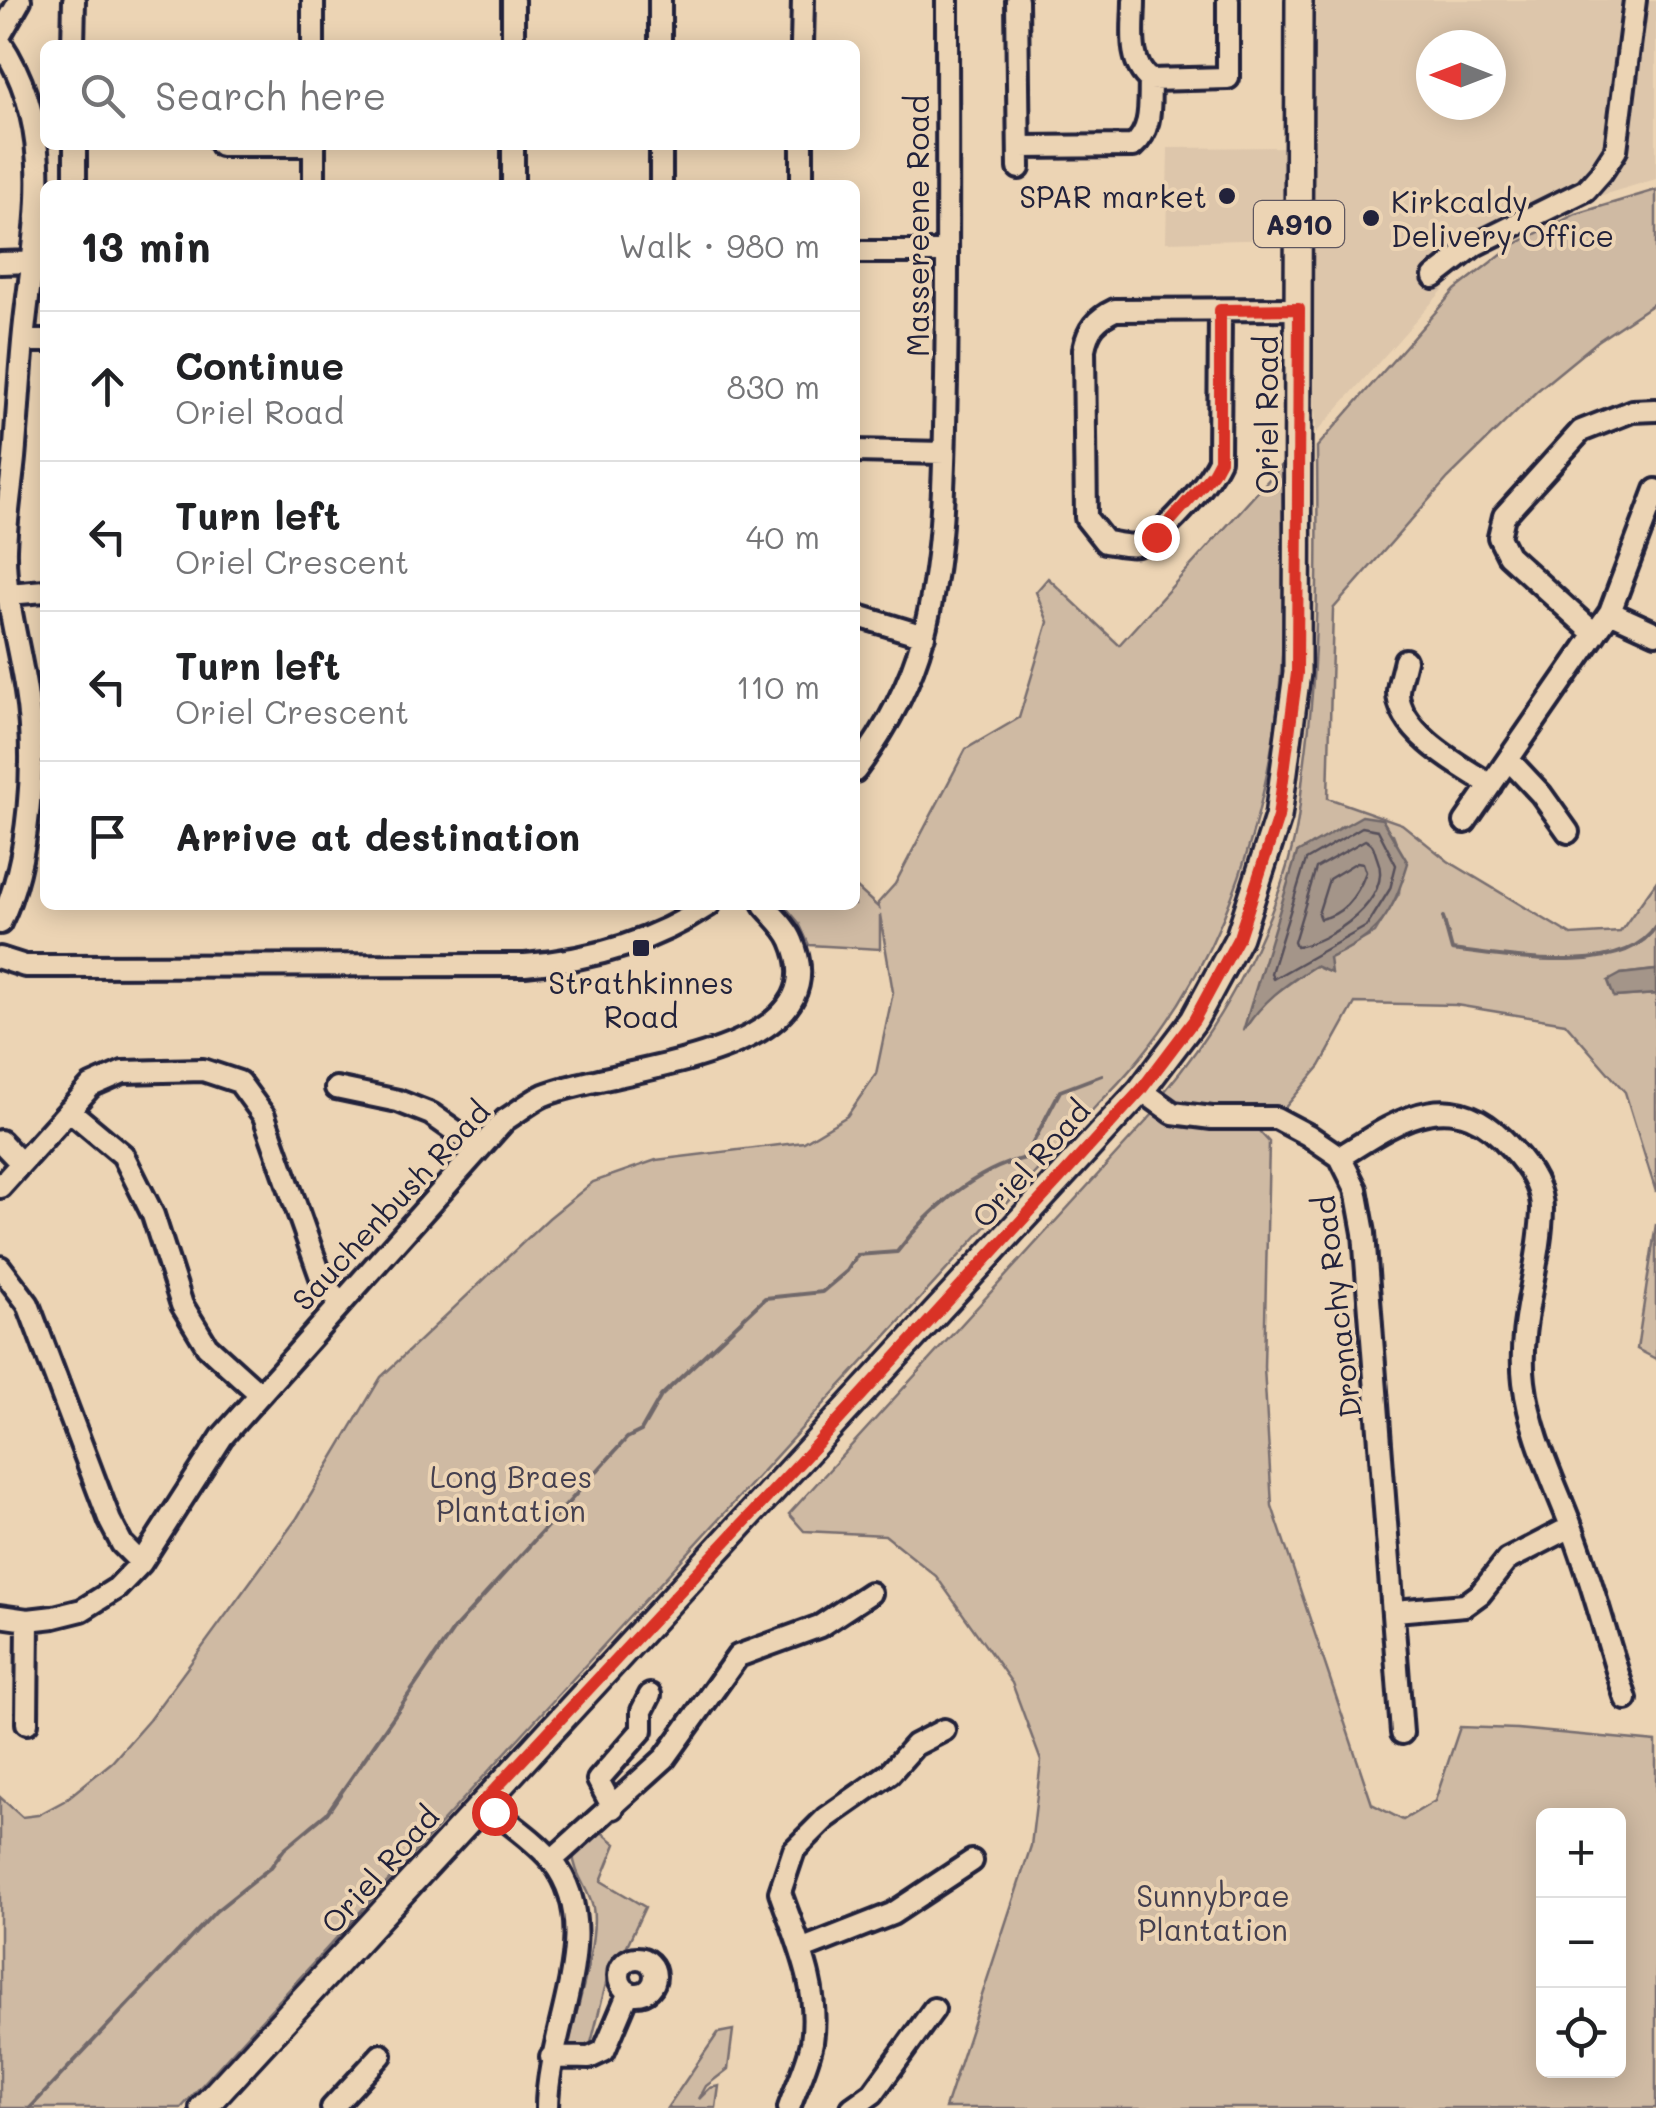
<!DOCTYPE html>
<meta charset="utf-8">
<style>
body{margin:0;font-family:Mali,sans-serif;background:#f6f6f6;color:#202124}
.controls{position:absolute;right:30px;bottom:30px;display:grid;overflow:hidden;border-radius:15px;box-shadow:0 5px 25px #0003}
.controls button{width:90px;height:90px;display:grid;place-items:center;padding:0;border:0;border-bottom:2px solid #e0e0e0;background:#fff;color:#202124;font:50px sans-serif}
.compass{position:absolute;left:1416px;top:30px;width:90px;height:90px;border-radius:50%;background:#fff;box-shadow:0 5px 25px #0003;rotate:270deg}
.stop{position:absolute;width:30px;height:30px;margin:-22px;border:8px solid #d93025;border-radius:50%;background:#fff}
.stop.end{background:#d93025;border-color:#fff;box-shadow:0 2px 10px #0008}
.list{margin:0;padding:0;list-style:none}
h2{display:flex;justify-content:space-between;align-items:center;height:130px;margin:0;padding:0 40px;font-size:42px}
h2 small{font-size:32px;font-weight:400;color:#757577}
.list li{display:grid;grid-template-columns:65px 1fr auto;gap:30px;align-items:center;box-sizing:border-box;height:150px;padding:0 40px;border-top:2px solid #e0e0e0}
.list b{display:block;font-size:38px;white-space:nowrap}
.list p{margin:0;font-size:32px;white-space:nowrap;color:#757577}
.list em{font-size:32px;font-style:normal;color:#757577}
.icon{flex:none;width:55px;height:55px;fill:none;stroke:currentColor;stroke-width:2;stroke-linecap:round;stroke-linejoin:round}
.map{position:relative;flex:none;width:1656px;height:2108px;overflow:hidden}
.search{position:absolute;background:#fff;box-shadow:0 5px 25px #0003;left:40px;top:40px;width:820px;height:110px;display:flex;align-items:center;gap:25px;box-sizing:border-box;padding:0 35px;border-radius:15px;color:#757577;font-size:38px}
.panel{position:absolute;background:#fff;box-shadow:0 5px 25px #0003;left:40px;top:180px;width:820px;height:730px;border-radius:15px}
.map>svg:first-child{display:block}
</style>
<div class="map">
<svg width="1656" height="2108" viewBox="0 0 1656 2108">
<rect width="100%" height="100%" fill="#ecd4b4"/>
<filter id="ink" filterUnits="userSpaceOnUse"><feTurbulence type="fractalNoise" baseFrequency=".01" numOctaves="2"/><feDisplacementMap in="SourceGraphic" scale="20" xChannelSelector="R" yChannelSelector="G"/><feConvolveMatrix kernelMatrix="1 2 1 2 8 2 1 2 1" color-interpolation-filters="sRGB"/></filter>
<g filter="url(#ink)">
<path fill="#ddc6ab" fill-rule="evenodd" d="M 1313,0 L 1656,0 L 1656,179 L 1572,204 L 1508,235 L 1451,281 L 1316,433 L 1309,251 ZM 1431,45 L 1491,45 L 1491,105 L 1431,105 Z
M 1283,147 L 1285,239 L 1166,242 L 1168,148 Z"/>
<path fill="#cfbaa3" stroke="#786e6f" stroke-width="2.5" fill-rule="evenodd" d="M 1656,190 L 1656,302 L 1598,341 L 1537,391 L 1448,478 L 1333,609 L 1328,798 L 1402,824 L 1448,861 L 1571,935 L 1620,932 L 1656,882 L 1656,970 L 1621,974 L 1614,997 L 1656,994 L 1656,1192 L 1625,1092 L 1565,1023 L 1456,1005 L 1355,1003 L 1320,1066 L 1283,1110 L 1174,1108 L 1164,1092 C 1223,1023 1275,925 1295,836 C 1300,813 1301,790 1304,767 C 1319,660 1318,554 1317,447 L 1455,290 L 1513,245 L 1576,214 ZM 1342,826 L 1393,834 L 1401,855 L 1399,893 L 1375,933 L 1315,965 L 1262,1003 L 1311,845 L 1324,840 Z
M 1282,465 C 1282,541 1287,619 1279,694 C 1263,847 1209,996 1097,1105 L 181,2108 L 0,2108 L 0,1797 L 22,1817 L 38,1815 L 64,1801 L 112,1762 L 149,1720 L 297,1518 L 381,1377 L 549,1218 L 593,1182 L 656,1160 L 804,1142 L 847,1116 L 876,1074 L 893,992 L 880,915 L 880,949 L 809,945 L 799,923 L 784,905 L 855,905 L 855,886 L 879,908 L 878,903 L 895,884 L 966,749 L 1019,718 L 1048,622 L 1036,592 L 1048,578 L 1119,645 Z
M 1153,1114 L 1171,1125 L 1258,1130 L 1269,1142 L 1264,1367 L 1272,1506 L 1372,1804 L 1403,1820 L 1435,1801 L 1460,1727 L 1517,1729 L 1656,1742 L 1656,2108 L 945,2108 L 1031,1846 L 1041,1761 L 1012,1683 L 936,1576 L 885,1535 L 804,1531 L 789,1514 ZM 1544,1816 L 1618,1816 L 1618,2070 L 1544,2070 Z
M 1656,1224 L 1656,1359 L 1637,1349 Z
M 599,1830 L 616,1844 L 601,1881 L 645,1907 L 623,1954 L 609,1972 L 590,2047 L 568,2045 C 576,2014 601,1932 592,1904 C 586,1886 574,1873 573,1853 Z
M 733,2030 L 728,2069 L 706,2086 L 699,2099 L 710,2088 L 719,2086 L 716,2108 L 667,2108 L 718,2033 Z"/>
<path fill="#a49589" stroke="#70676a" stroke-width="2.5" d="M 1362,816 L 1382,819 L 1408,863 C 1392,915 1380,936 1329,958 L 1331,973 L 1315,966 C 1284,985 1263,1001 1243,1031 L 1297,853 Z
M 1656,970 L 1656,994 L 1614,997 L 1608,981 L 1621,974 Z"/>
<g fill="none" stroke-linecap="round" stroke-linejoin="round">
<path stroke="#56505a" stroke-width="2.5" d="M 1362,827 L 1378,830 L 1396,865 L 1390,889 L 1367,926 L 1273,979 L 1271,973 L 1306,860 Z
M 1365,840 C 1375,844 1373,848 1377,858 C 1395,899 1330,942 1296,947 L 1294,942 L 1316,868 Z
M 1357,862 L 1363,863 L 1366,872 C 1358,894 1344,915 1320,919 L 1318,914 L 1329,879 Z"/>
<path stroke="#70676a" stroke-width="4" d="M 1443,917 L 1452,950 C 1504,956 1624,979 1656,926
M 30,2108 L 216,1911 L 271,1867 L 284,1849 L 327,1813 L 454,1629 L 627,1438 L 641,1431 L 661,1396 L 765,1298 L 822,1292 L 847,1271 L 857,1255 L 897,1252 C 928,1211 974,1170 1025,1158 L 1060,1091 L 1102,1075"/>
<g stroke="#22223b" stroke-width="28">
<path id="minor" d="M 313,0 L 313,45
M 1017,0 L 1019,168
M 0,35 L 20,0
M 0,42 C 58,129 36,225 25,322 C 20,367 18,413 14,458 C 11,488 6,519 5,549 C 4,598 19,644 26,692 C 37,759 30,862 0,923
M 73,45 L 74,0
M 513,45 L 513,0
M 660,45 L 660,0
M 802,45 L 803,0
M 1150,80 L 1228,78 L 1228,0
M 75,145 L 75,185
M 221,145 L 314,145
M 314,145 L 314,185
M 661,145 L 661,185
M 1020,147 L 1133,146 C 1153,129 1149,104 1150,80 C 1127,62 1134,27 1134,0
M 513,185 L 513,145
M 802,185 L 802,145
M 855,252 L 947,252
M 0,263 L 33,262
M 1434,277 L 1475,245 L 1586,190 L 1601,173 L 1616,150 L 1635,0
M 1220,311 L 1219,460 C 1208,483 1163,539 1137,545 C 1128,547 1115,543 1105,542 L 1086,518 L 1084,349 C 1088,329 1096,319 1115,310 L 1299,309
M 23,341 L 45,341
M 855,451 L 944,453
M 8,594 L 45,591
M 1610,612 L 1656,633
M 855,615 L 924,636
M 1595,634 L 1508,555 L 1499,537 L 1504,516 L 1581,431 L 1632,411 L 1656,410
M 1405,660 C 1403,670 1399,681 1398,691 C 1397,732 1462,767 1491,785
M 1509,760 L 1541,794 L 1568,832
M 855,771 C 885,731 910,686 923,637 C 945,555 944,464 946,380 C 948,253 947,127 947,0
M 1465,822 L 1610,612 L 1656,490
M 0,958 L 25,966 L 56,966 L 525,965 C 591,960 653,942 709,905
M 336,1088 L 398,1101 L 431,1114 L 479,1148
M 1141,1090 L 1173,1113 L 1212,1118 L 1276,1118 L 1308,1135 L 1340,1157 L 1356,1189 L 1364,1233 L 1402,1733
M 69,1110 L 123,1155 L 153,1215 L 182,1305 L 207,1346 L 260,1394
M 0,1141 L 21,1163
M 1340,1157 C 1401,1118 1454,1081 1512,1149 C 1527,1165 1542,1186 1542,1209 C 1541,1267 1517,1323 1524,1382 C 1530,1433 1553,1479 1571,1526 C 1593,1582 1607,1642 1626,1699
M 0,1187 L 91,1086 L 123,1072 L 203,1070 L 239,1082 L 264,1116 L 322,1280 L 340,1303
M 0,1267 L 28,1304 L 110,1521 L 122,1544 L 141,1563
M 1395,1611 L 1465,1605 L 1480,1594 L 1507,1560 L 1571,1527
M 0,1616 L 28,1620 L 54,1617 L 82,1610 L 117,1588 L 141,1563 L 222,1437 L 505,1120 C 518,1112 531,1101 544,1095 C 608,1068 843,1059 792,941 C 787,928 773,916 764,905
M 27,1723 L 28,1620
M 484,1801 C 505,1822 535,1839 553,1862 C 607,1931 547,2029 547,2108
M 613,1808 L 598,1780 L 642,1730 L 642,1711 L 650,1695
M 552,1860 L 665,1758 L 738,1656 L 820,1626 L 870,1593
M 803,1949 L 892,1914 L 972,1861
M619 1976a18 18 0 1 1 36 0a18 18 0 1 1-36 0Z
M 551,2057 L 589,2058 L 604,2051 L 629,1992
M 332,2108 L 381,2055
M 789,2108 C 796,2087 808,2064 812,2042 C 820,1988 797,1941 780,1892 L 794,1850 L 826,1818 L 890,1773 L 915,1745 L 944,1730
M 852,2108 L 873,2093 L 934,2009"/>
</g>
<g stroke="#22223b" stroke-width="32">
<path id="major" d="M 203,2108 L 1141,1090 L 1194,1020 L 1239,937 L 1278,817 L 1297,673 L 1299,0"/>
</g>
<use href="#minor" stroke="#ecd4b4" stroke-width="20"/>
<use href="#major" stroke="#ecd4b4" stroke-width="25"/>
</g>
</g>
<g fill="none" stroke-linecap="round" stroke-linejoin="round" filter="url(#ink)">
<path stroke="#d93025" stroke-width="12" d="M 494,1812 L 484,1801 L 804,1458 L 1141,1090 L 1194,1020 L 1239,937 L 1278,817 L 1297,673 L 1299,309 L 1220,310 L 1220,460 L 1213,473 L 1156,537"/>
</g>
<g fill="#22223b" stroke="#ecd4b4" stroke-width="4">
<circle cx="1227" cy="196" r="10"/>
<circle cx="1371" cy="218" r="10"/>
<rect x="631" y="938" width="20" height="20" rx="5"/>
</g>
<g text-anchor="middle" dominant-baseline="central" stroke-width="8" stroke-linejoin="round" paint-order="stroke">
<rect fill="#ecd4b4" stroke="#5f575f" stroke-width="2.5" x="1254" y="201" width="90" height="46" rx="8"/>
<g font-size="28" font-weight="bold" fill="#22223b">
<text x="1299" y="224">A910</text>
</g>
<g font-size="30" fill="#22223b" stroke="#ecd4b4" text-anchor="end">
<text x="1207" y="196">SPAR market</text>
<text x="1391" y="201" text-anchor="start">Kirkcaldy<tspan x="1391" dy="34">Delivery Office</tspan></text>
<text x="641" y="982" text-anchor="middle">Strathkinnes<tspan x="641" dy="34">Road</tspan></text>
</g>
<g font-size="30" fill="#22223b" stroke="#ecd4b4">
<text transform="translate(917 226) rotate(-90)">Massereene Road</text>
<text transform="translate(1266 415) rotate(-90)">Oriel Road</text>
<text transform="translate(1030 1163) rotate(-48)">Oriel Road</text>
<text transform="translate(390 1205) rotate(-47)">Sauchenbush Road</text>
<text transform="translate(1336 1307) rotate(-97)">Dronachy Road</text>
<text transform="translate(379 1869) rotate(-48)">Oriel Road</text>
</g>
<g font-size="30" fill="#454050" stroke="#ecd4b4">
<text x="511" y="1476">Long Braes<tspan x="511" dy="34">Plantation</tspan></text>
<text x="1213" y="1895">Sunnybrae<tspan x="1213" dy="34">Plantation</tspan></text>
</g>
</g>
</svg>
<div class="controls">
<button>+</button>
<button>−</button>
<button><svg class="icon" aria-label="locate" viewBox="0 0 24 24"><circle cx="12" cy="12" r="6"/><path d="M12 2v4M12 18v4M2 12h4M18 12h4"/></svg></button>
</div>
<svg class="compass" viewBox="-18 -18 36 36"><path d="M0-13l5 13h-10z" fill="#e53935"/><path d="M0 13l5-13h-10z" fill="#757577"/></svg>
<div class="stop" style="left:494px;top:1812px"></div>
<div class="stop end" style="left:1156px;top:537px"></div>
<div class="search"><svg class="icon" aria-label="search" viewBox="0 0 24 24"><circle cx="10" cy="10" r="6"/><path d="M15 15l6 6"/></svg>Search here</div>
<section class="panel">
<h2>13 min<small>Walk · 980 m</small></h2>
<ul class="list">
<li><svg class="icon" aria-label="ahead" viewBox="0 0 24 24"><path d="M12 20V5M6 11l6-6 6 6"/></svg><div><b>Continue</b><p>Oriel Road</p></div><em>830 m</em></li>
<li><svg class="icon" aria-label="left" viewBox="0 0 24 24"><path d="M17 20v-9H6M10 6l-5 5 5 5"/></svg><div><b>Turn left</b><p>Oriel Crescent</p></div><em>40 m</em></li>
<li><svg class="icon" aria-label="left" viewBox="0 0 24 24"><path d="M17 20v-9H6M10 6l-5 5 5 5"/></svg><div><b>Turn left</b><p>Oriel Crescent</p></div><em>110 m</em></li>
<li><svg class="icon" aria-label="arrive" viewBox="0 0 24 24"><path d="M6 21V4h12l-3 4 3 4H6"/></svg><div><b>Arrive at destination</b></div></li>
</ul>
</section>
</div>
